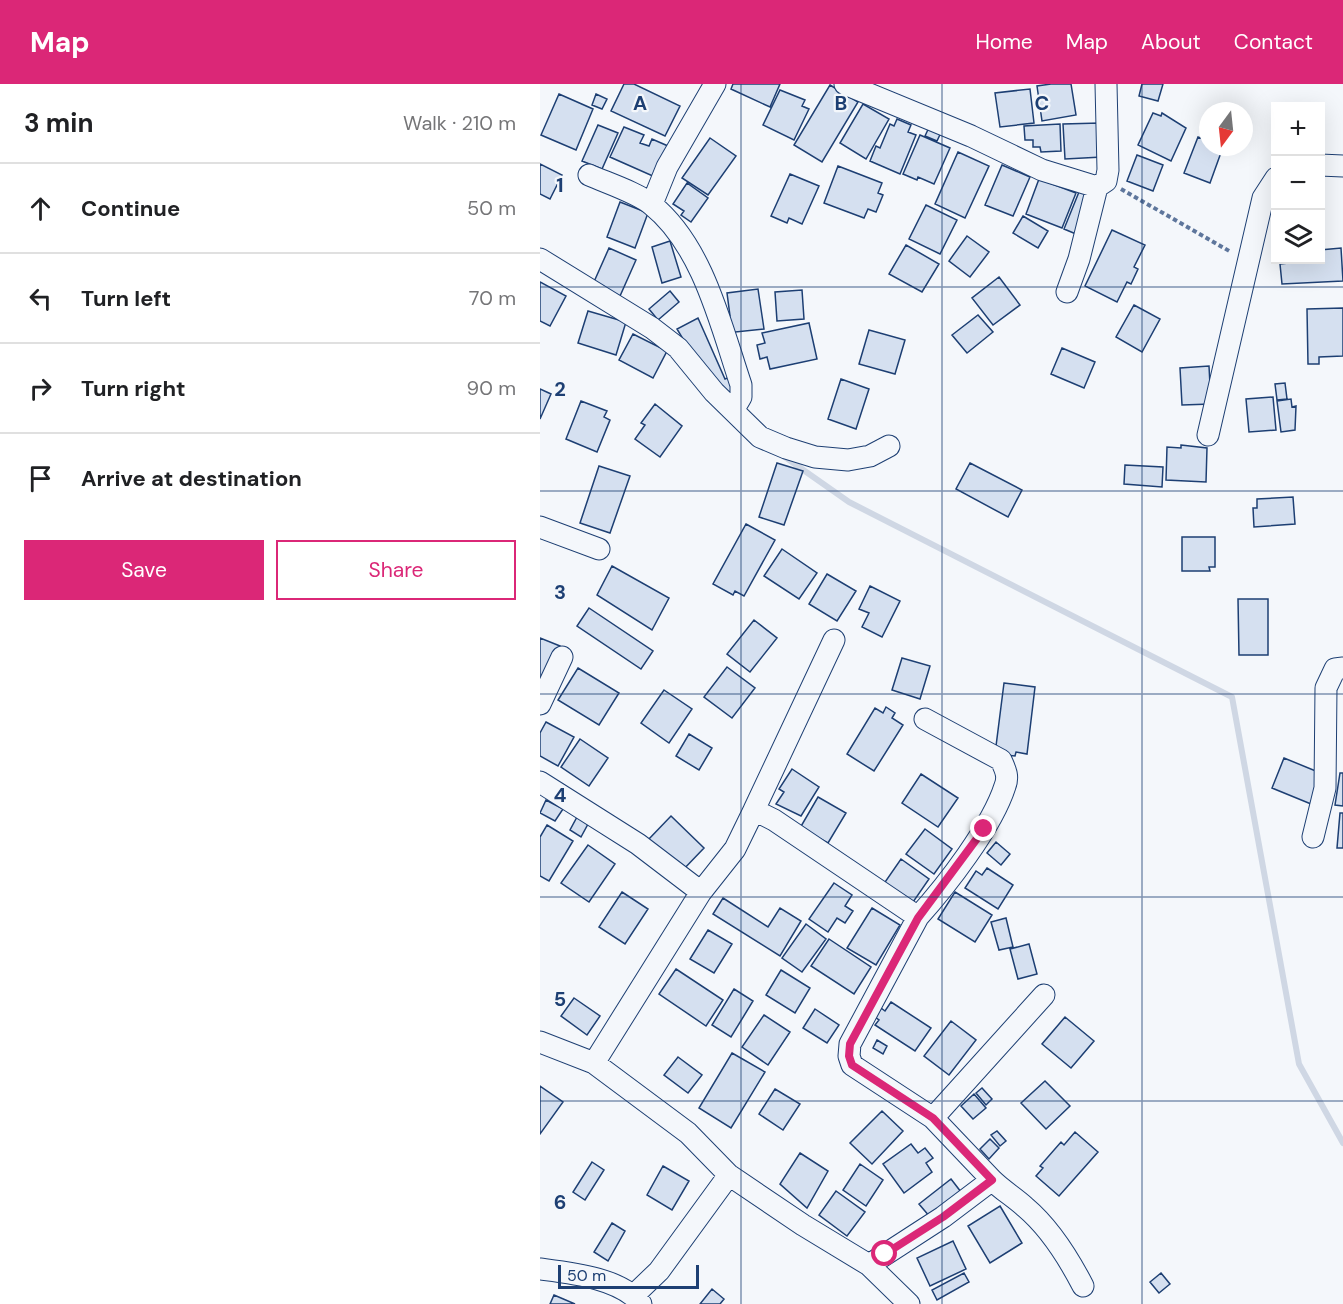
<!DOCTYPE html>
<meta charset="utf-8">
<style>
body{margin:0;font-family:"DM Sans",sans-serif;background:#f2f2f2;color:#202124}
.controls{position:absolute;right:18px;top:18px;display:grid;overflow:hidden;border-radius:0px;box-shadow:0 6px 24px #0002}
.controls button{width:54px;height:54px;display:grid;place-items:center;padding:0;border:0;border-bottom:2px solid #e0e0e0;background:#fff;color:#202124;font:30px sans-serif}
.compass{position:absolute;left:659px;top:18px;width:54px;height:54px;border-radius:50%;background:#fff;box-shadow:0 6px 24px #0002;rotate:195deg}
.scale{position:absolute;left:18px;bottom:15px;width:141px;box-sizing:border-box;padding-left:6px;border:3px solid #1d3f73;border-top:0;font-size:16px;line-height:21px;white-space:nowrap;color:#1d3f73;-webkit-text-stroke:4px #f4f7fb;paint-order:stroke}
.stop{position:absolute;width:18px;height:18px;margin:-14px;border:4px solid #db2777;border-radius:50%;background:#fff}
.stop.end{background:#db2777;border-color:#fff;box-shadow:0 2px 6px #0008}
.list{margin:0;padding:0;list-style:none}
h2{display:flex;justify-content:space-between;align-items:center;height:78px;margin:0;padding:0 24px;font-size:26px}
h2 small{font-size:20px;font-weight:400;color:#757577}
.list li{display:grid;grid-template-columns:39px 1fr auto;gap:18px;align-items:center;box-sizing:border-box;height:90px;padding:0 24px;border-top:2px solid #e0e0e0}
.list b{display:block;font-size:22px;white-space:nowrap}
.list em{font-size:20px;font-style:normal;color:#757577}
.actions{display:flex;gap:12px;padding:18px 24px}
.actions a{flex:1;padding:14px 0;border:2px solid #db2777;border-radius:0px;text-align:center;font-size:21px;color:#db2777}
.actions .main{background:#db2777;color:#fff}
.icon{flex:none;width:33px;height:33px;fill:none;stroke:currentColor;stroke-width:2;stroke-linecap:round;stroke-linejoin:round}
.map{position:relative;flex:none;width:803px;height:1220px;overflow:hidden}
header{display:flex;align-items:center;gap:36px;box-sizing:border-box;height:84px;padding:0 30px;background:#db2777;color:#fff}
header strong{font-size:28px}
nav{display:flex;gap:33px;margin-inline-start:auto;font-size:21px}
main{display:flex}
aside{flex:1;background:#fff}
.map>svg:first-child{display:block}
</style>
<header>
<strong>Map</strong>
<nav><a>Home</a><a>Map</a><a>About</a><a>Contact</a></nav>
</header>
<main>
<aside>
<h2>3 min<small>Walk · 210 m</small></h2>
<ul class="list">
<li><svg class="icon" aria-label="ahead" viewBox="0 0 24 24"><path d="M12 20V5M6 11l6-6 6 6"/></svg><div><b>Continue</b></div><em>50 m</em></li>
<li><svg class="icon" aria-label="left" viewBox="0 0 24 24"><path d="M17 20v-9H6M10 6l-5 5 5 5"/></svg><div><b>Turn left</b></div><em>70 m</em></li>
<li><svg class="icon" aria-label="right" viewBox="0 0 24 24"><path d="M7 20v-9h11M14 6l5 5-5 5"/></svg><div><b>Turn right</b></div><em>90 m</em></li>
<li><svg class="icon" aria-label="arrive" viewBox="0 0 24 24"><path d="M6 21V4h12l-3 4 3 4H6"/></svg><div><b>Arrive at destination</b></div></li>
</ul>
<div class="actions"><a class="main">Save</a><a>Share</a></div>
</aside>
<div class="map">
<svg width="803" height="1220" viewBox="0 0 803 1220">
<rect width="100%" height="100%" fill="#f4f7fb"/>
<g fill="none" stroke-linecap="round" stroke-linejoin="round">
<path stroke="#cfd7e4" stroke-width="6" d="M 242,371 L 309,418 L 692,613 L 759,980 L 803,1059"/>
</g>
<path fill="#d5e0f0" stroke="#1d3f73" stroke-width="1.5" d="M 84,0 L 94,0 L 140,22 L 125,52 L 71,27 Z
M 193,0 L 240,0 L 230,23 L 191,5 Z
M 511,0 L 531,0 L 536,31 L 502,37 L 497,2 Z
M 602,0 L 623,0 L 618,17 L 599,12 Z
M 290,1 L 318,18 L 282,78 L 254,61 Z
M 490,5 L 494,39 L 460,43 L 455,9 Z
M 240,6 L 265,16 L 262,22 L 269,25 L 254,56 L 223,41 Z
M 19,10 L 53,25 L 36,66 L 1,51 Z
M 56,10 L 67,15 L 62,25 L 52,21 Z
M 323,20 L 349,35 L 326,75 L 300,59 Z
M 613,29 L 621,32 L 622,29 L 646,44 L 631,77 L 598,61 Z
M 357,35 L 371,41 L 368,48 L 376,51 L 360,90 L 330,77 L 336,62 L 340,64 L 350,40 L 354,42 Z
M 392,37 L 404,42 L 397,57 L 385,52 Z
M 560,39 L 562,73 L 525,75 L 523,40 Z
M 520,40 L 521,67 L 501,68 L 500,63 L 493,63 L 493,56 L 485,56 L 484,42 Z
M 58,41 L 78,49 L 62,85 L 42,77 Z
M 84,43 L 104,51 L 100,59 L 109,62 L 112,55 L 128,62 L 115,93 L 70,73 Z
M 380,51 L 410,64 L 394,100 L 378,93 L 377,96 L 363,90 Z
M 658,53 L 668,57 L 668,63 L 683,63 L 670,99 L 644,89 Z
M 170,54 L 196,72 L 168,111 L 142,94 Z
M 418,68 L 449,82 L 425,134 L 395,120 Z
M 597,71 L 623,81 L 613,107 L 587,97 Z
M 0,80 L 22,91 L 10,115 L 0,110 Z
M 462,81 L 490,93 L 473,132 L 445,121 Z
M 298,82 L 342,99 L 338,109 L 343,111 L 336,128 L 328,125 L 324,134 L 284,119 Z
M 250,90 L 279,102 L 262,140 L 249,134 L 247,139 L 231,132 Z
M 499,95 L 536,109 L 522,144 L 486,130 Z
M 147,99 L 168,114 L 151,138 L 141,131 L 144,127 L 133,120 Z
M 541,103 L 553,108 L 536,150 L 524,145 Z
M 80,118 L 108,129 L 95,164 L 67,153 Z
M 386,121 L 417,136 L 400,170 L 369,155 Z
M 483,132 L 508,147 L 498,164 L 473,149 Z
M 572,146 L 605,161 L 594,183 L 598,185 L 591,200 L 587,198 L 577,218 L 545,202 Z
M 427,152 L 449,168 L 430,193 L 409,177 Z
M 130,157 L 141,193 L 122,199 L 112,163 Z
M 366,161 L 399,180 L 382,208 L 349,190 Z
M 69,164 L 96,176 L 80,212 L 53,200 Z
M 801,164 L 803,197 L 742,200 L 740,180 L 748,179 L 748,176 L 780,176 L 780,166 Z
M 459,193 L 480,221 L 453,241 L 432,214 Z
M 0,198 L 26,212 L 10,242 L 0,237 Z
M 218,205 L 224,245 L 186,249 L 184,233 L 190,232 L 187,209 Z
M 262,206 L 264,235 L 237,237 L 235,208 Z
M 130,207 L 139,218 L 118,236 L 109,225 Z
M 594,221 L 620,235 L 602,268 L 576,253 Z
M 803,224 L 803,272 L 779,273 L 779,280 L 768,280 L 767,225 Z
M 48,227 L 86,238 L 76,271 L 38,259 Z
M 438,231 L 453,248 L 427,269 L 412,251 Z
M 158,234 L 185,295 L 190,293 L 196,308 L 184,313 L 174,307 L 137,245 Z
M 269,239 L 277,275 L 230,285 L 227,273 L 220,275 L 217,261 L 225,259 L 222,249 Z
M 329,246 L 365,256 L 355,290 L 319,280 Z
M 93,250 L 127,267 L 113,294 L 79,276 Z
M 522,264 L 555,278 L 544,304 L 511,290 Z
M 669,282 L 671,320 L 642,321 L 640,284 Z
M 301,295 L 329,305 L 316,345 L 288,335 Z
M 745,299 L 747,315 L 737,316 L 735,300 Z
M 0,305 L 11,310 L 0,335 Z
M 733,313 L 736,346 L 709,348 L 706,315 Z
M 751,315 L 752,323 L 756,322 L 755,346 L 741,348 L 737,317 Z
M 41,317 L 67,327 L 64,333 L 70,336 L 57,368 L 26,355 Z
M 115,320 L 142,342 L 120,373 L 95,355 L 105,341 L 101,339 Z
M 641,361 L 667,364 L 666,398 L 626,396 L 627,363 L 641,364 Z
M 237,379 L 263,387 L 244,441 L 219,433 Z
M 430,379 L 482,406 L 468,433 L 416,405 Z
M 585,381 L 623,383 L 622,403 L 584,400 Z
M 59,382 L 90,392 L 70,449 L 40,439 Z
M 753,413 L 755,440 L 714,443 L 713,424 L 717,424 L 717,415 Z
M 206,440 L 235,456 L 204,512 L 195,507 L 193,511 L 173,500 Z
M 642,453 L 675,453 L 675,483 L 669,483 L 670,487 L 642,487 Z
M 242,465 L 277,489 L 259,515 L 224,492 Z
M 72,482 L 129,514 L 112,546 L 57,511 Z
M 287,490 L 316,507 L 297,537 L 269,520 Z
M 330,502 L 360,517 L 342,553 L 322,543 L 329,529 L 319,525 Z
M 698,515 L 728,515 L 728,571 L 699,571 Z
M 49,524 L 113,567 L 101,585 L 37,542 Z
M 214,536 L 237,554 L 210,588 L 187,570 Z
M 0,554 L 20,562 L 0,611 Z
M 362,574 L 390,582 L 380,615 L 352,606 Z
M 187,583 L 215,604 L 192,634 L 164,613 Z
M 38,584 L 79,609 L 59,641 L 18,616 Z
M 464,599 L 495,603 L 487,670 L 476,668 L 475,672 L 455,670 Z
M 124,606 L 152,625 L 129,659 L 101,639 Z
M 346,623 L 355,629 L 352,634 L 363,641 L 334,687 L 307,670 L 335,624 L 343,629 Z
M 6,638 L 34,653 L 18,682 L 0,672 L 0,649 Z
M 149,650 L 172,664 L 159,686 L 136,672 Z
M 40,655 L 68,674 L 49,702 L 21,683 Z
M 744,674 L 783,690 L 771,720 L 732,704 Z
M 252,685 L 279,703 L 261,732 L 236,720 L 244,708 L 239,705 Z
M 800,689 L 803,689 L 803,722 L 795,721 Z
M 381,690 L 418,714 L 398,743 L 362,719 Z
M 278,713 L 306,729 L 288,759 L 260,744 Z
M 6,716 L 23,725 L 15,737 L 0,729 Z
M 800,729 L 803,729 L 803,764 L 797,764 Z
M 131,732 L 164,764 L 141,788 L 108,756 Z
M 37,733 L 48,740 L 41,753 L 30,746 Z
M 7,741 L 33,757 L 9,797 L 0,792 L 0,753 Z
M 385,745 L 412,765 L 394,790 L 366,770 Z
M 456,758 L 470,770 L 461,781 L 447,769 Z
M 48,761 L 75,780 L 49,818 L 21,799 Z
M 361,775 L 389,795 L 371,821 L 343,801 Z
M 447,784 L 473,801 L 458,825 L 425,804 L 436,787 L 442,791 Z
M 294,799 L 312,811 L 305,822 L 313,827 L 305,839 L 297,834 L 288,848 L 269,835 Z
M 82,808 L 108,825 L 85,860 L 59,843 Z
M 415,808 L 452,831 L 435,858 L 398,835 Z
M 183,814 L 228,843 L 240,824 L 261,837 L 240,872 L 173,830 Z
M 332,824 L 360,841 L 336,881 L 307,864 Z
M 466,834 L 473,863 L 459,866 L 451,838 Z
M 266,840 L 286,855 L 262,888 L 242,874 Z
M 168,846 L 192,860 L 174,889 L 150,875 Z
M 289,855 L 331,883 L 314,910 L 271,882 Z
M 489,860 L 497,890 L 478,895 L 470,865 Z
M 136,885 L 183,916 L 166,942 L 119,910 Z
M 241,886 L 270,904 L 255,929 L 226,911 Z
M 194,905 L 213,917 L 191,953 L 172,941 Z
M 34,914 L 60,932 L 47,951 L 21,932 Z
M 351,918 L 391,944 L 375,967 L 335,941 L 339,936 L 335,933 L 341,924 L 345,927 Z
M 275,925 L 299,941 L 287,959 L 263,944 Z
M 224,931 L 250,948 L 228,981 L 202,963 Z
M 525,933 L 554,957 L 531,984 L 502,960 Z
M 411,937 L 436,956 L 409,991 L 384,972 Z
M 337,956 L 347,962 L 343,970 L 333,964 Z
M 192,969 L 225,988 L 191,1044 L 159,1024 Z
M 138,973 L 162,991 L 148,1009 L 124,991 Z
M 505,997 L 530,1022 L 506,1045 L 481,1019 Z
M 0,1002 L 23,1018 L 0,1050 Z
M 442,1004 L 452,1015 L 446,1021 L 436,1009 Z
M 235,1005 L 260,1020 L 243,1046 L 219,1030 Z
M 434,1010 L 446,1024 L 433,1035 L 421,1022 Z
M 342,1027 L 363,1047 L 332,1080 L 310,1059 Z
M 457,1047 L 466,1057 L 460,1062 L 451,1051 Z
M 535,1048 L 558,1068 L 519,1112 L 496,1092 L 503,1084 L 500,1082 L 521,1058 L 524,1061 Z
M 450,1055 L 459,1064 L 449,1075 L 440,1065 Z
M 371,1060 L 378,1069 L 385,1064 L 393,1074 L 386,1079 L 392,1088 L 364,1109 L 343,1080 Z
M 260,1069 L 288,1087 L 267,1124 L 240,1100 Z
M 52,1078 L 64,1086 L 45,1116 L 33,1108 Z
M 320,1080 L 343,1096 L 326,1122 L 303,1106 Z
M 123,1082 L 149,1097 L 132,1126 L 107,1111 Z
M 411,1095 L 421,1108 L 390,1133 L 379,1120 Z
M 296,1107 L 325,1128 L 307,1152 L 279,1131 Z
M 460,1122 L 482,1159 L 450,1179 L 428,1142 Z
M 72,1139 L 85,1147 L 68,1177 L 54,1168 Z
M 413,1157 L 426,1185 L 390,1202 L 377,1174 Z
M 424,1189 L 429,1198 L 397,1216 L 392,1206 Z
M 621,1189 L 630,1200 L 619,1209 L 610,1198 Z
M 172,1205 L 184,1215 L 180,1220 L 160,1220 Z
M 14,1211 L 35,1220 L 10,1220 Z"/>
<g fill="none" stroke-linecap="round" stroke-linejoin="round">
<g stroke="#1d3f73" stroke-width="23">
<path id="minor" d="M 305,0 L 431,52 L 502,86 L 557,103
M 780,81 L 803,82
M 49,91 C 67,99 98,109 112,121 C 163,162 181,242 201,301 L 201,313 L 194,325
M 112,120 L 127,83 L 175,0
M 0,175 L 112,244 L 138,264 L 174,308 L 220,353 L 246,364 L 275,373 L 308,376 L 330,372 L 349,362
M 527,208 L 539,175 L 557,103 L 566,97 L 568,86 L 566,0
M 668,351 L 723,114 L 736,94
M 0,443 L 59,465
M 0,620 L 22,573
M 0,698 L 98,760 L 161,808
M 214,726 L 294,556
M 773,753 L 785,704 L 786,604 L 795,585 L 803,584
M 378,833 L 310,960 L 309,972 L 312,981 L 393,1034 L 452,1096
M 0,958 L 54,979 L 148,1049 L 189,1091 L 263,1141 L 329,1181 L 403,1133 L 452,1096 C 462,1106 474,1113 485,1123 C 510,1144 528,1173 543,1202
M 54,979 L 161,808 L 195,765 L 214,726 L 234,736 L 378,833 C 406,802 452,743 465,702 C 469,692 465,685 461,676 L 385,635
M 393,1034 L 504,911
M 329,1181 L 369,1220
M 0,1185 C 31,1189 81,1194 101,1220
M 94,1211 L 119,1187 L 189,1091"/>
</g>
<path stroke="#5e769c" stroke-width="4" stroke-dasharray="4.5 3" stroke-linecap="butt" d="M 581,105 L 691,168"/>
<use href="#minor" stroke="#f4f7fb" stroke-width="21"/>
</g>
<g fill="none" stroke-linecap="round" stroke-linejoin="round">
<path stroke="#db2777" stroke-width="8" d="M 345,1170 L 403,1133 L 452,1096 L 393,1034 L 312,981 L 309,972 L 310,960 L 378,834 L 444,745"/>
</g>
<path fill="none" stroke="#1d3f73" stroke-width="1.5" stroke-opacity="0.55" d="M 201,0 L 201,1220M 402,0 L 402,1220M 602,0 L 602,1220M 0,203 L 803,203M 0,407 L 803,407M 0,610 L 803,610M 0,813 L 803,813M 0,1017 L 803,1017"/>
<g font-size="20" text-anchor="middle" font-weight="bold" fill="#1d3f73" stroke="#f4f7fb" stroke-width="4.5" stroke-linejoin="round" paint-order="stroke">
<text x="100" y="26">A</text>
<text x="301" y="26">B</text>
<text x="502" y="26">C</text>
<text x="20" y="108">1</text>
<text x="20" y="312">2</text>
<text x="20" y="515">3</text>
<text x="20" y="718">4</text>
<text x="20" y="922">5</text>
<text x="20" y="1125">6</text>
</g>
</svg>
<div class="controls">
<button>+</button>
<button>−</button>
<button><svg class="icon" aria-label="layers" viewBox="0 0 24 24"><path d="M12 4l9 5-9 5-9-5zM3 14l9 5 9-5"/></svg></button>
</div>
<svg class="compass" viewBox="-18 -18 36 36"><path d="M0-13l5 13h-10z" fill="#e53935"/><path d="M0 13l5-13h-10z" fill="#757577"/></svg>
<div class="scale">50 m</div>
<div class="stop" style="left:345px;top:1170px"></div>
<div class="stop end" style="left:444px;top:745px"></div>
</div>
</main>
